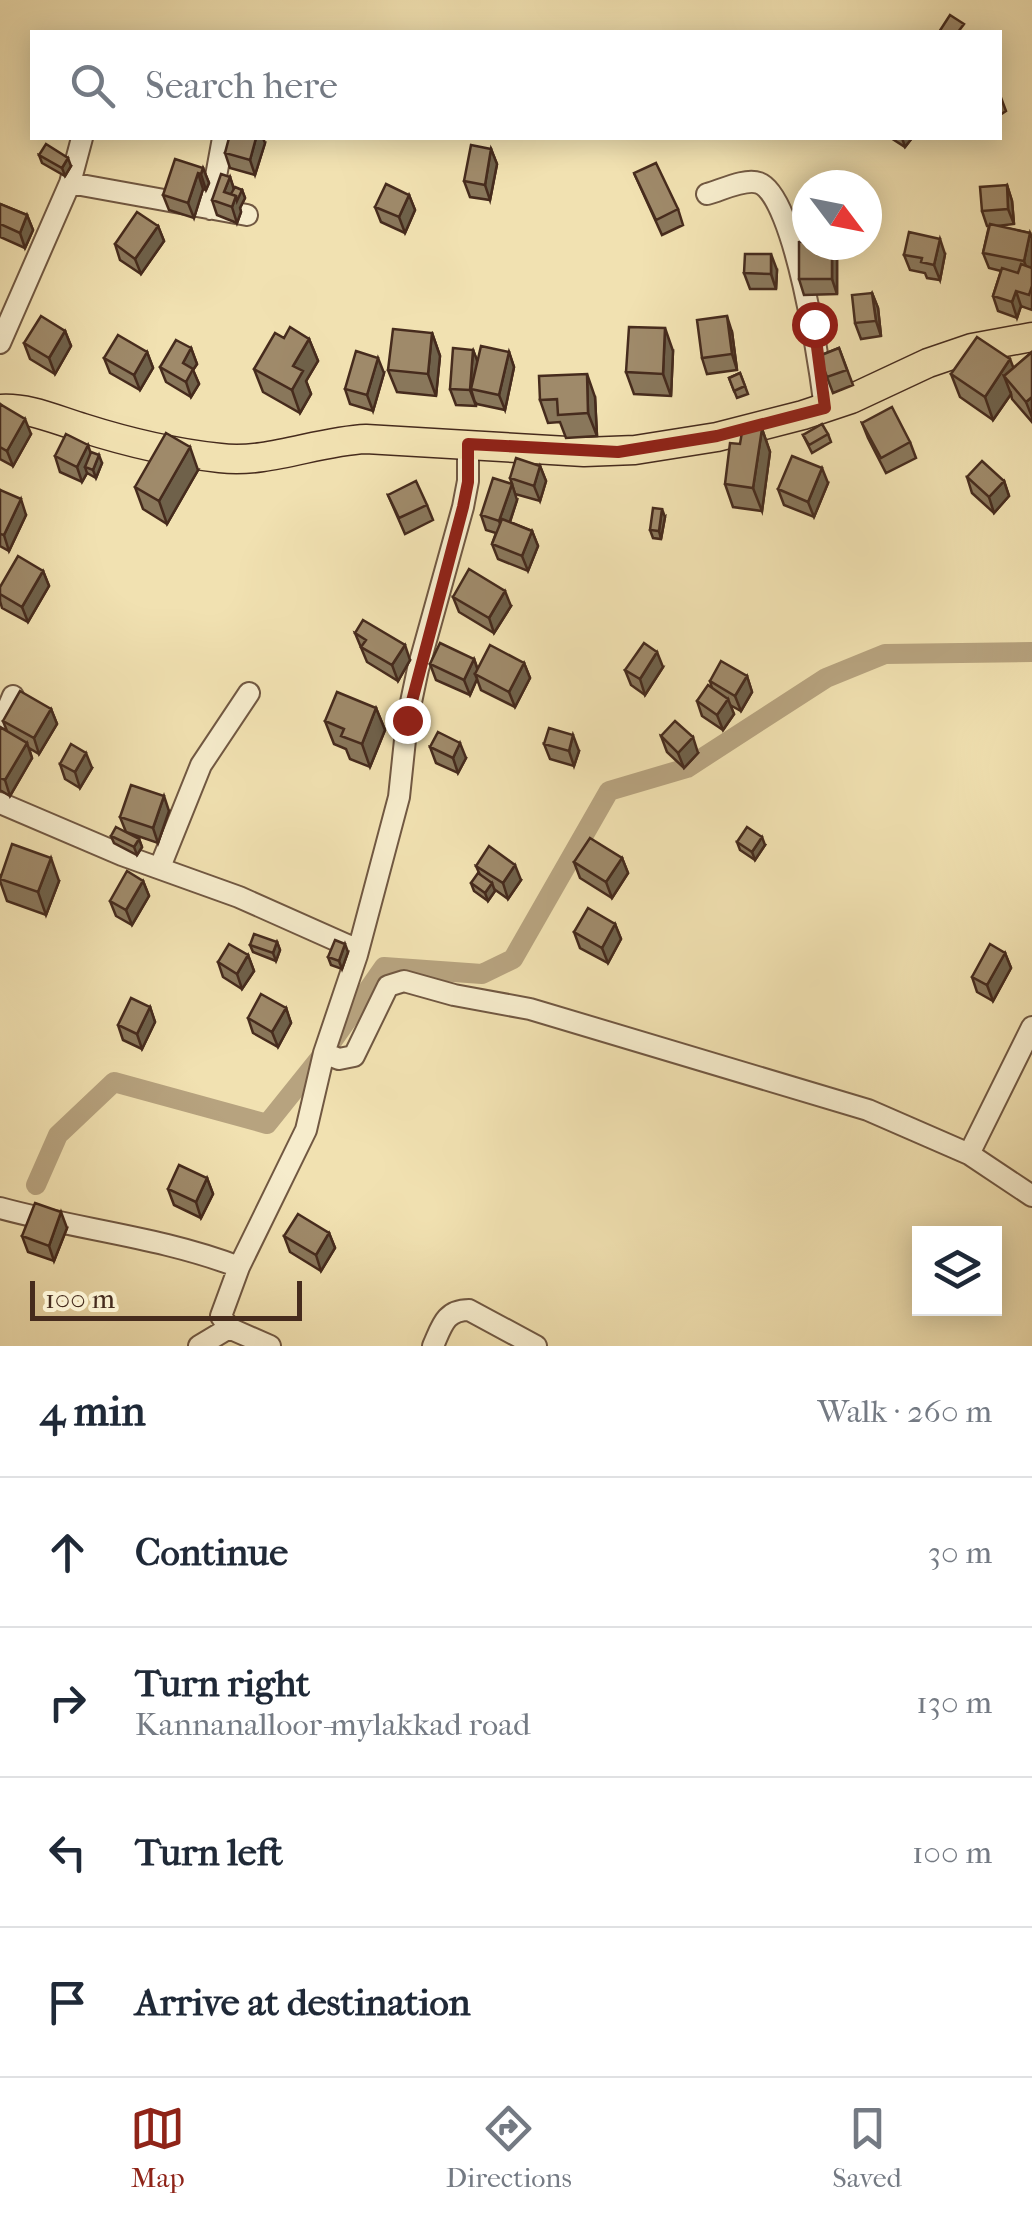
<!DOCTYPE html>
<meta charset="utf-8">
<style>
body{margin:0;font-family:"IM FELL French Canon",serif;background:#f2f2f3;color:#1f2937}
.controls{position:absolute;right:30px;bottom:30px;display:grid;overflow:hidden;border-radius:0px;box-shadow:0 5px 25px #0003}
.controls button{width:90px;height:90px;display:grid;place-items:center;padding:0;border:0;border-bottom:2px solid #e0e1e3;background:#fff;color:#1f2937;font:50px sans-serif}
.compass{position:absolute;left:792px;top:170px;width:90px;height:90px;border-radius:50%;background:#fff;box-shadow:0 5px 25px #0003;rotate:122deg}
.scale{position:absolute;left:30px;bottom:25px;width:272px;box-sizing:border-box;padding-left:10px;border:5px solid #462b1d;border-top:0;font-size:28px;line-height:35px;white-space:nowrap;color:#462b1d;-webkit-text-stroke:8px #f6eccc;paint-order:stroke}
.stop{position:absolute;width:30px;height:30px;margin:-22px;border:8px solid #8f2418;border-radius:50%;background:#fff}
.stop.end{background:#8f2418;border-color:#fff;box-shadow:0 2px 10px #0008}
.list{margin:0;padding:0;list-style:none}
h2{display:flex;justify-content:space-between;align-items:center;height:130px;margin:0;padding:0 40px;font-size:42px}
h2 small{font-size:32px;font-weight:400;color:#747a83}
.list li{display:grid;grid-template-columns:65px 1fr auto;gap:30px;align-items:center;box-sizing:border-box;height:150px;padding:0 40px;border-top:2px solid #e0e1e3}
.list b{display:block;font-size:38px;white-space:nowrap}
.list p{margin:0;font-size:32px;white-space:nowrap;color:#747a83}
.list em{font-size:32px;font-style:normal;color:#747a83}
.icon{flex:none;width:55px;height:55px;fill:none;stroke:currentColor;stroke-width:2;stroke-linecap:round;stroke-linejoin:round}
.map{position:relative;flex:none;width:1032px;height:1346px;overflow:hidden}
.search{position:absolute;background:#fff;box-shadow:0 5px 25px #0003;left:30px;right:30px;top:30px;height:110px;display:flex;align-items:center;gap:25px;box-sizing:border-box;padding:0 35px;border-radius:0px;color:#747a83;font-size:38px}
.sheet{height:730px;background:#fff}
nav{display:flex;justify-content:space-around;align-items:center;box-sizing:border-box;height:140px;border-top:2px solid #e0e1e3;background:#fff;font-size:28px;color:#747a83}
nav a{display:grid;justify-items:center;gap:5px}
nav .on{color:#8f2418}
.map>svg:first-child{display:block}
</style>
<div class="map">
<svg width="1032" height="1346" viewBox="0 0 1032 1346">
<rect width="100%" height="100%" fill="#f1e1b1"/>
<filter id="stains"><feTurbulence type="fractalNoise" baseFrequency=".002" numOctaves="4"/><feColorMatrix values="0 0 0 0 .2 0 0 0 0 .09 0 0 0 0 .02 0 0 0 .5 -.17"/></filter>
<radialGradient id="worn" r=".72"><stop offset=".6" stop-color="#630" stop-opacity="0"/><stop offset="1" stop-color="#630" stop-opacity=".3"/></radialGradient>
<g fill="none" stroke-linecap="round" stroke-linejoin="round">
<path stroke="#b7a37f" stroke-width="20" d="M 36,1185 L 58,1135 L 114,1082 L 267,1124 L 324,1053 L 384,967 L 482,974 L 513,959 L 609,791 L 687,768 L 826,678 L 885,654 L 1032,652"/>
<g stroke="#715842" stroke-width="24">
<path id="minor" d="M 70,183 L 247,215
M 707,194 C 722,190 745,178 759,183 C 795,196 820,369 825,408
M 210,209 L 223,138
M 0,343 L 70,183 L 82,138
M 0,727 L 13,696
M 0,803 L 122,855 L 239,897 L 358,950
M 160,867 L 201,765 L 249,693
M 324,1053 L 339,1059 L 354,1056 L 388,986 L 404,981 L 454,995 L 530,1009 L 868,1110 L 969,1154 L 1032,1196
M 969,1154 L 1032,1027
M 0,1208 C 80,1230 161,1237 239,1267
M 199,1346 L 229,1328
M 270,1346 L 229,1328 L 221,1316 L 239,1267 L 306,1130 L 324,1053 L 357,955 L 399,797 L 407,721 L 418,669 L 463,507 L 468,481 L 468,444
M 433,1346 C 442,1326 445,1310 469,1310 L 536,1346"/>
</g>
<g stroke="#462b1d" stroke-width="31">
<path id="major" d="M 0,409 C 29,407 56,420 83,428 C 127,442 173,453 220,458 C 268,464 317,441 366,439 L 584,452 L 635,450 L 717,437 L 803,415 L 851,399 L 928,363 L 972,348 L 1032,337"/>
</g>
<use href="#minor" stroke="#f6eccc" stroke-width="20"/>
<use href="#major" stroke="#f1e1b1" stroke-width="28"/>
</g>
<path fill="#89775b" stroke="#462b1d" stroke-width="2.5" d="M 1000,95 L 1006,111 L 1000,115 Z
M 891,138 L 912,138 L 905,147 Z
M 265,143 L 255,175 L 230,168 L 225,153 Z
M 491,149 L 497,164 L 490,200 L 470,197 L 464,181 Z
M 39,155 L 71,166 L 65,176 L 42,163 Z
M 203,168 L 209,183 L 206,190 L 203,189 L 194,218 L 169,210 L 163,195 Z
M 634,173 L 678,209 L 683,225 L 662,235 Z
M 230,177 L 234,189 L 242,190 L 245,198 L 240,208 L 241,212 L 237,223 L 217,215 L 212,200 Z
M 1007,185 L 1012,201 L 1014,224 L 997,226 L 1030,233 L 1032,238 L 1032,310 L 1021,306 L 1017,318 L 998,311 L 993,296 L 1001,271 L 989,268 L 983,253 L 989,226 L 987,226 L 982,211 Z
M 409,195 L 415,210 L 405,233 L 381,222 L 375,207 Z
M 0,204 L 27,215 L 33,230 L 25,248 L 0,237 Z
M 158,226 L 164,241 L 141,274 L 120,260 L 115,244 Z
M 807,245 L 833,245 L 837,256 L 837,294 L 804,295 L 799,279 Z
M 945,254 L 940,280 L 927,278 L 925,273 L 910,270 L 904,255 Z
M 777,270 L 776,289 L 750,289 L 744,273 Z
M 872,293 L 878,308 L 881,336 L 861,339 L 855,323 Z
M 65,331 L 71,346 L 55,374 L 30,359 L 24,343 Z
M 732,332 L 737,370 L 707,374 L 702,358 Z
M 432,333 L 440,356 L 436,396 L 397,392 L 388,370 Z
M 284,338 L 309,339 L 318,361 L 306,381 L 311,394 L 300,413 L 263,392 L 254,369 Z
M 191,348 L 197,364 L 193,370 L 199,384 L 191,397 L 166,382 L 160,367 Z
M 839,348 L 853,385 L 833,393 L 819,356 Z
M 473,350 L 477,361 L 509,352 L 514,367 L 505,410 L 477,404 L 476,403 L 476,406 L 456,405 L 450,389 Z
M 673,351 L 671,396 L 634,394 L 626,372 Z
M 147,352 L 153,368 L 140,390 L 110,373 L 104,358 Z
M 1032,352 L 1032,422 L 1012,399 L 1011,394 L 993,420 L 960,397 L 951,374 L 1014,368 Z
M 384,373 L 373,411 L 350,404 L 345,389 Z
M 740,373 L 748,394 L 737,398 L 729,378 Z
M 595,397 L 597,436 L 566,438 L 560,422 L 548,423 L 540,400 Z
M 0,404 L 31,434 L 13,466 L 0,459 Z
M 862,423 L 910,442 L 916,458 L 886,473 L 868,438 Z
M 762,429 L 770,452 L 762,511 L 733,507 L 725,484 L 740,443 Z
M 828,434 L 831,442 L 812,453 L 803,435 Z
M 91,453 L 102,463 L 96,478 L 87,473 L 82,482 L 60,472 L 55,456 Z
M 540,466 L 546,481 L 540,501 L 515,494 L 510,478 Z
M 198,470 L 167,524 L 143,509 L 135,487 Z
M 967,477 L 1004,481 L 1009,496 L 994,513 L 972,493 Z
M 828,483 L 814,517 L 784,505 L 778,489 Z
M 0,490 L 26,515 L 9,551 L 0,546 Z
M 388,495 L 427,505 L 433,520 L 405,534 Z
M 517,500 L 510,522 L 532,531 L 538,546 L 528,571 L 498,559 L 492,544 L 496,533 L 486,530 L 481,515 Z
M 665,517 L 661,539 L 653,538 L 650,530 Z
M 43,571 L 49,586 L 28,622 L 2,608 L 0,601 L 0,587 Z
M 453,597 L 511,606 L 494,633 L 459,612 Z
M 355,633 L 410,660 L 398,681 L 367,662 Z
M 474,659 L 478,670 L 524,663 L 530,678 L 515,707 L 481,690 L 477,679 L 470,695 L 436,680 L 430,664 Z
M 663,667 L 645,695 L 631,685 L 625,670 Z
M 747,676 L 752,692 L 741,711 L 730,705 L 734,714 L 723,730 L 702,716 L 697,701 L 712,688 L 710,681 Z
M 376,708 L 385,730 L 370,767 L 350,759 L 346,749 L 334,744 L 325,721 Z
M 51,709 L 57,724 L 39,754 L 29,748 L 32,758 L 10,796 L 0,790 L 0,727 L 7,731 L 3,721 Z
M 661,736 L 698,753 L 684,768 L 667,752 Z
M 544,744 L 579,751 L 574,766 L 550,759 Z
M 430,747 L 466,758 L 458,773 L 436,763 Z
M 60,764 L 92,768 L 80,788 L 65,779 Z
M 169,811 L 158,843 L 126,832 L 139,839 L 142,847 L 137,855 L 114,843 L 111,836 L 126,832 L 120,817 Z
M 737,842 L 765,845 L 755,860 L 740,850 Z
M 622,858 L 628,873 L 612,898 L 580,878 L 574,862 Z
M 476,866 L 521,880 L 508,899 L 494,889 L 495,891 L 488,901 L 474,891 L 471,883 L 480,875 Z
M 0,875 L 59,881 L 46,915 L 7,901 L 0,881 Z
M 143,881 L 149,896 L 132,925 L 116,916 L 110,901 Z
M 615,924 L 621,939 L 608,963 L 580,948 L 574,932 Z
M 277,942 L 280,950 L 276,961 L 253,952 L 250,945 Z
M 348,952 L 342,969 L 331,965 L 328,957 Z
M 1005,953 L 1011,968 L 993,1001 L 977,992 L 972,977 Z
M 248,955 L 254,971 L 242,989 L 223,977 L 218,962 Z
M 150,1007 L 155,1022 L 142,1049 L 123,1040 L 118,1025 Z
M 286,1008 L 291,1023 L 278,1047 L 253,1033 L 248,1018 Z
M 207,1178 L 213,1194 L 201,1218 L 174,1205 L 168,1189 Z
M 67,1228 L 54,1261 L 28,1252 L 22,1236 Z
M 329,1233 L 335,1248 L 321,1271 L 290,1252 L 284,1236 Z"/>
<path fill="#6f614a" stroke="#462b1d" stroke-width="2.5" d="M 256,138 L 263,138 L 265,143 L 255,175 L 250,160 Z
M 902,138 L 912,138 L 905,147 Z
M 491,149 L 497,164 L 490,200 L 485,185 Z
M 68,158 L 71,166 L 65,176 L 62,168 Z
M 203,168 L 209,183 L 206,190 L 201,174 Z
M 198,173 L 203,189 L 194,218 L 188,203 Z
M 230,177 L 235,193 L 232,200 L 224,192 Z
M 1007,185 L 1012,201 L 1014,224 L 1008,209 Z
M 242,190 L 245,198 L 240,208 L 241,212 L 237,223 L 232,207 L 236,196 Z
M 409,195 L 415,210 L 405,233 L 399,217 Z
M 27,215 L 33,230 L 25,248 L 20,233 Z
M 158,226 L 164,241 L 141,274 L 135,259 Z
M 1030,233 L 1032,238 L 1032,265 L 1030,277 L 1024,261 Z
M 940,239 L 945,254 L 940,280 L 934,265 Z
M 832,245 L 833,245 L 837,256 L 837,294 L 832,279 Z
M 771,254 L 777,270 L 776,289 L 771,274 Z
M 1016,291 L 1021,306 L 1017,318 L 1012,302 Z
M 872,293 L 878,308 L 881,336 L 876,321 Z
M 727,316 L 732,332 L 737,370 L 732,354 Z
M 665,328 L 673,351 L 671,396 L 663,374 Z
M 65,331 L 71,346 L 55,374 L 49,358 Z
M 432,333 L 440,356 L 436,396 L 428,374 Z
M 309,339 L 318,361 L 306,381 L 311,394 L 300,413 L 292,390 L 293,366 Z
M 191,348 L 197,364 L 193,370 L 199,384 L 191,397 L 186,382 L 183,363 Z
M 473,350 L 479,365 L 471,389 L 476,406 L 470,390 Z
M 147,352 L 153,368 L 140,390 L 134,375 Z
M 509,352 L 514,367 L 505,410 L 499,395 Z
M 378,358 L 384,373 L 373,411 L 367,395 Z
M 1010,359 L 1019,382 L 1004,376 L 1011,394 L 993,420 L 985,397 Z
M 587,374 L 595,397 L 597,436 L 588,413 Z
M 1032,397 L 1032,417 L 1026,402 Z
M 25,419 L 31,434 L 13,466 L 7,451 Z
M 762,429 L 770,452 L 762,511 L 753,488 Z
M 88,445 L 93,460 L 85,467 L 87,473 L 82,482 L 77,467 Z
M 190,447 L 198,470 L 167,524 L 159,501 Z
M 99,455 L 102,463 L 96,478 L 93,470 Z
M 540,466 L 546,481 L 540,501 L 534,486 Z
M 822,468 L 828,483 L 814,517 L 808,502 Z
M 1004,481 L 1009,496 L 994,513 L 989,497 Z
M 512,484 L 517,500 L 505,536 L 499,521 Z
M 21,499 L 26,515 L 9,551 L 4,535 Z
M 662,509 L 665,517 L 661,539 L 659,531 Z
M 532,531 L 538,546 L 528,571 L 522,556 Z
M 43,571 L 49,586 L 28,622 L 22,607 Z
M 505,591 L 511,606 L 494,633 L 489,618 Z
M 405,645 L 410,660 L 398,681 L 392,665 Z
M 657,652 L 663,667 L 645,695 L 640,679 Z
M 474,659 L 479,674 L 475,674 L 477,679 L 470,695 L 464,680 Z
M 524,663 L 530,678 L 515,707 L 509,692 Z
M 747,676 L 752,692 L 741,711 L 735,696 Z
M 728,699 L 734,714 L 723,730 L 717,715 Z
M 376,708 L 385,730 L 370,767 L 362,744 Z
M 51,709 L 57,724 L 39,754 L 34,738 Z
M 573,735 L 579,751 L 574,766 L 569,751 Z
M 693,737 L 698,753 L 684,768 L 678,753 Z
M 27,743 L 32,758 L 10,796 L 5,780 Z
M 460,743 L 466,758 L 458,773 L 453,758 Z
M 86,753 L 92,768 L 80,788 L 75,772 Z
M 164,796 L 169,811 L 158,843 L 153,828 Z
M 762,837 L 765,845 L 755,860 L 752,852 Z
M 139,839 L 142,847 L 137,855 L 134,847 Z
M 51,858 L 59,881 L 46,915 L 38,892 Z
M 622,858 L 628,873 L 612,898 L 606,882 Z
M 515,865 L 521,880 L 508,899 L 503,883 Z
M 143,881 L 149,896 L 132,925 L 126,910 Z
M 492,883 L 495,891 L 488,901 L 485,893 Z
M 615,924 L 621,939 L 608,963 L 602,948 Z
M 277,942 L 280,950 L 276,961 L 273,953 Z
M 345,944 L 348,952 L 342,969 L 339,961 Z
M 1005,953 L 1011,968 L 993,1001 L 987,985 Z
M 248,955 L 254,971 L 242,989 L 237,974 Z
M 150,1007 L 155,1022 L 142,1049 L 137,1034 Z
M 286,1008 L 291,1023 L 278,1047 L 272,1032 Z
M 207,1178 L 213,1194 L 201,1218 L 196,1202 Z
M 61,1212 L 67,1228 L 54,1261 L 49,1246 Z
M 329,1233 L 335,1248 L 321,1271 L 316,1255 Z"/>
<path fill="#9f8a6a" stroke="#462b1d" stroke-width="2.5" d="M 950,15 L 964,24 L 958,32 L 939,32 Z
M 229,138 L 256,138 L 250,160 L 225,153 Z
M 46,144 L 68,158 L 62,168 L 39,155 Z
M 471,145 L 491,149 L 485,185 L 464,181 Z
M 175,159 L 203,168 L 201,174 L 198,173 L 188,203 L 163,195 Z
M 656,163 L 678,209 L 656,220 L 634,173 Z
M 221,174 L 230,177 L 224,192 L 236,196 L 232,207 L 212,200 Z
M 386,184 L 409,195 L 399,217 L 375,207 Z
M 1007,185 L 1008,209 L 982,211 L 980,187 Z
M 235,187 L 242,190 L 237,201 L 236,196 L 231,194 Z
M 0,204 L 27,215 L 20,233 L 0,224 Z
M 137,212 L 158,226 L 135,259 L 115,244 Z
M 990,224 L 1030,233 L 1024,261 L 983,253 Z
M 909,232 L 940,239 L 934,265 L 921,262 L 922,258 L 904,255 Z
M 807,241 L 807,245 L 832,245 L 832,279 L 799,279 L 799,242 Z
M 745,254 L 771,254 L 771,274 L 744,273 Z
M 1021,264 L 1032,268 L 1032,286 L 1029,295 L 1016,291 L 1012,302 L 993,296 L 1002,268 L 1018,273 Z
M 872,293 L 876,321 L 855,323 L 852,295 Z
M 41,316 L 65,331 L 49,358 L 24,343 Z
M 727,316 L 732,354 L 702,358 L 697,320 Z
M 290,327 L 309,339 L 293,366 L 303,371 L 292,390 L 254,369 L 275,333 L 284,338 Z
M 629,327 L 665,328 L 663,374 L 626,372 Z
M 393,329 L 432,333 L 428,374 L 388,370 Z
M 118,335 L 147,352 L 134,375 L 104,358 Z
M 977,337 L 1010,359 L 985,397 L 951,374 Z
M 176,340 L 191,348 L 183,363 L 193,369 L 186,382 L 160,367 Z
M 481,346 L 509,352 L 499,395 L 471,389 Z
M 453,348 L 473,350 L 470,390 L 450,389 Z
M 839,348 L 847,370 L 827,377 L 819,356 Z
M 356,351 L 378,358 L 367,395 L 345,389 Z
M 1032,352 L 1032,397 L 1026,402 L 1004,376 Z
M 740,373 L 745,386 L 734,391 L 729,378 Z
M 587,374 L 588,413 L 558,415 L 557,399 L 540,400 L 539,376 Z
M 0,404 L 25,419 L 7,451 L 0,447 Z
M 892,407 L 910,442 L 881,458 L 862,423 Z
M 822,424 L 828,434 L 809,445 L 803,435 Z
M 743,426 L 762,429 L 753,488 L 725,484 L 730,443 L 740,444 Z
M 166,433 L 190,447 L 159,501 L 135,487 Z
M 66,434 L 88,445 L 77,467 L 55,456 Z
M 91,452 L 99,455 L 93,470 L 85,467 Z
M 792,456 L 822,468 L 808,502 L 778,489 Z
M 516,458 L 540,466 L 534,486 L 510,478 Z
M 982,461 L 1004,481 L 989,497 L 967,477 Z
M 493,478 L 512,484 L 499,521 L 481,515 Z
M 416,481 L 427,505 L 399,518 L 388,495 Z
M 0,490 L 21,499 L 4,535 L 0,534 Z
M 653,508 L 662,509 L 659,531 L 650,530 Z
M 502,519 L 532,531 L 522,556 L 492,544 Z
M 18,556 L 43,571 L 22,607 L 0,594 L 0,587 Z
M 469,569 L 505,591 L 489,618 L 453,597 Z
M 363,620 L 405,645 L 392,665 L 361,647 L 366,640 L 355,633 Z
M 440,643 L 474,659 L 464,680 L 430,664 Z
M 644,643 L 657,652 L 640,679 L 625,670 Z
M 490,645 L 524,663 L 509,692 L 475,674 Z
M 721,661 L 747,676 L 735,696 L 710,681 Z
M 708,685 L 728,699 L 717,715 L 697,701 Z
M 20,691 L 51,709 L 34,738 L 3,721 Z
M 337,692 L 376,708 L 362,744 L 341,736 L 344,729 L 325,721 Z
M 675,721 L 693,737 L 678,753 L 661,736 Z
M 0,727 L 27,743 L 5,780 L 0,778 Z
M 549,728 L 573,735 L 569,751 L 544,744 Z
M 438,732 L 460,743 L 453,758 L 430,747 Z
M 71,744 L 86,753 L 75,772 L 60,764 Z
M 131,785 L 164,796 L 153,828 L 120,817 Z
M 116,827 L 139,839 L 134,847 L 111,836 Z
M 747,827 L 762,837 L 752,852 L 737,842 Z
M 590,838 L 622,858 L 606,882 L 574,862 Z
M 12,844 L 51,858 L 38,892 L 0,879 Z
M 489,846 L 515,865 L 503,883 L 476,866 Z
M 127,871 L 143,881 L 126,910 L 110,901 Z
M 478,873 L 492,883 L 485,893 L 471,883 Z
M 588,908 L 615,924 L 602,948 L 574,932 Z
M 254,934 L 277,942 L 273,953 L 250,945 Z
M 335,940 L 345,944 L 339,961 L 328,957 Z
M 229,944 L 248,955 L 237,974 L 218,962 Z
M 990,944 L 1005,953 L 987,985 L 972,977 Z
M 261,994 L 286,1008 L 272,1032 L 248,1018 Z
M 131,998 L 150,1007 L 137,1034 L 118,1025 Z
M 179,1165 L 207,1178 L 196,1202 L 168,1189 Z
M 35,1203 L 61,1212 L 49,1246 L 22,1236 Z
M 298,1214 L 329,1233 L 316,1255 L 284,1236 Z"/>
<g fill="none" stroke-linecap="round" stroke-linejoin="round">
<path stroke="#8f2418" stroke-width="12" d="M 407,720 L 463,507 L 468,482 L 468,444 L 618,452 L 717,436 L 825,408 L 814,324"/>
</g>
<rect width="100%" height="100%" filter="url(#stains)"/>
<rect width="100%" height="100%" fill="url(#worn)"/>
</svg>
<div class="controls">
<button><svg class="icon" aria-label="layers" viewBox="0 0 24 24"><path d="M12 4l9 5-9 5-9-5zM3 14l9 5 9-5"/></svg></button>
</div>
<svg class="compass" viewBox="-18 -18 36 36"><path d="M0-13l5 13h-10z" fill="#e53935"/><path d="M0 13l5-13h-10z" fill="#747a83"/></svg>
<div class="scale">100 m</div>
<div class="stop" style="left:814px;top:324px"></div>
<div class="stop end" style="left:407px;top:720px"></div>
<div class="search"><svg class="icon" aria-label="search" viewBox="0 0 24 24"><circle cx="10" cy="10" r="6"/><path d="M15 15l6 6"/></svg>Search here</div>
</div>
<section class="sheet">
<h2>4 min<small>Walk · 260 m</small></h2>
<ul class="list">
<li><svg class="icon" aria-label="ahead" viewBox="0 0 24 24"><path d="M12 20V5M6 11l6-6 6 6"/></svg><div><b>Continue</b></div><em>30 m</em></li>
<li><svg class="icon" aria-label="right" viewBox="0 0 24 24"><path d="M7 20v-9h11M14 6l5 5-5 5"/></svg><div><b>Turn right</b><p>Kannanalloor-mylakkad road</p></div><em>130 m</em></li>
<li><svg class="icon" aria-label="left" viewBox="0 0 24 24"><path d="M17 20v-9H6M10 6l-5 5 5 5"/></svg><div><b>Turn left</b></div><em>100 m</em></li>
<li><svg class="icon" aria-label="arrive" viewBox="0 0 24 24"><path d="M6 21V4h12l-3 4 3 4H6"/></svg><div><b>Arrive at destination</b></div></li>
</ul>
</section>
<nav>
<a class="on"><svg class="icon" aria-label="map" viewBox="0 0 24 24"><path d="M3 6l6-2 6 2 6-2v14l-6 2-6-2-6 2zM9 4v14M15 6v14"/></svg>Map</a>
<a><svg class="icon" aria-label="directions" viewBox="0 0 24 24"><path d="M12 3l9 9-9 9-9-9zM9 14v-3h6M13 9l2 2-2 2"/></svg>Directions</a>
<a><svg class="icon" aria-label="saved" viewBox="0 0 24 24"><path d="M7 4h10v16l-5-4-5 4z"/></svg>Saved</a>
</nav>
